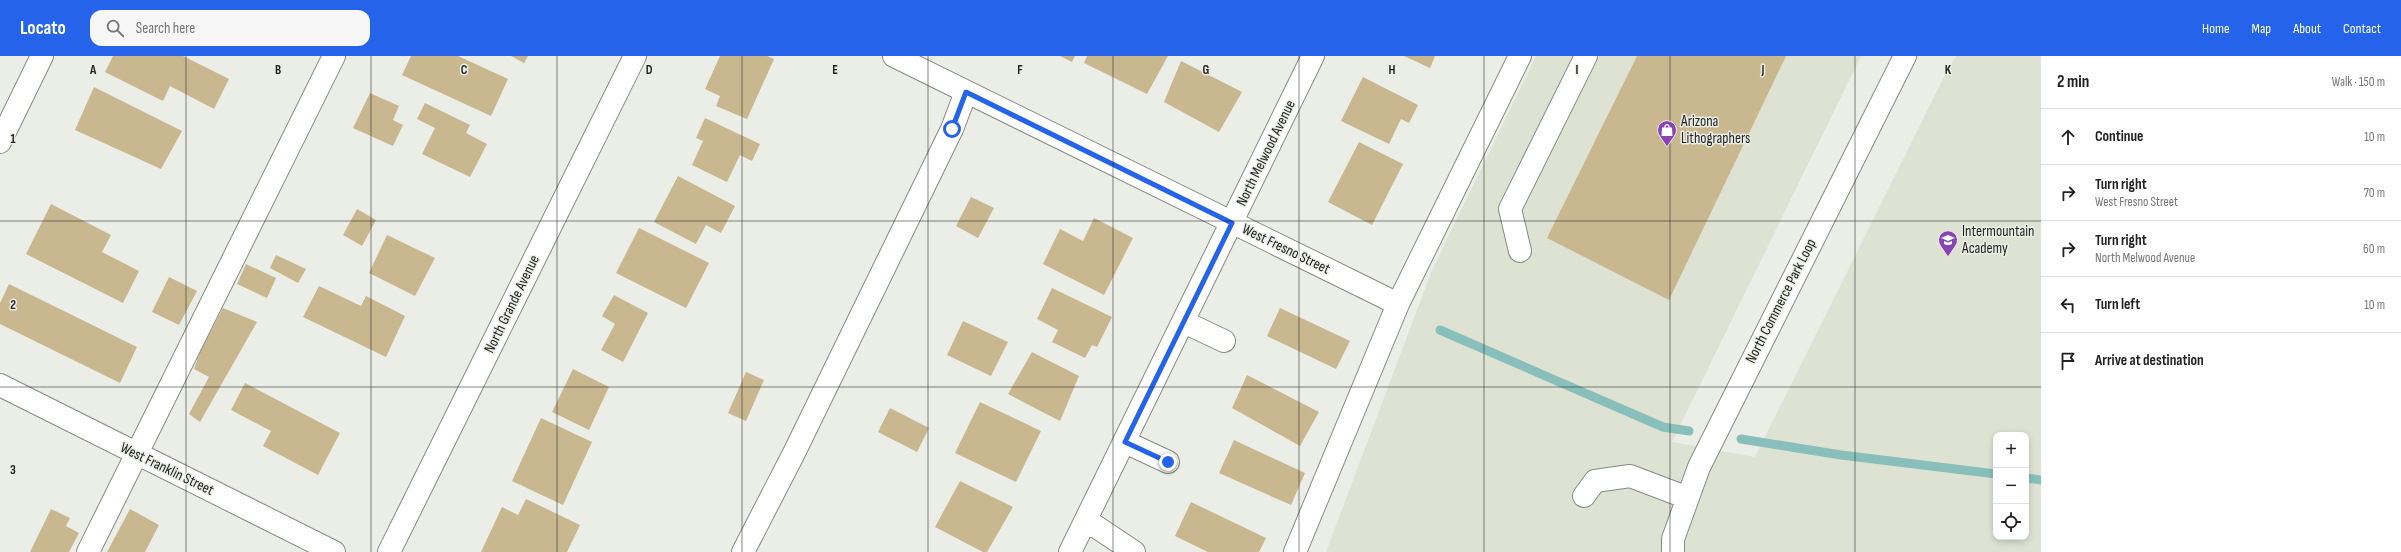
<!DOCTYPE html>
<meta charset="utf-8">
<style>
body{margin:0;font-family:"Sofia Sans Condensed",sans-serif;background:#f6f6f6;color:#222}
.controls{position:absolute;right:12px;bottom:12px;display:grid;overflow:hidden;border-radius:8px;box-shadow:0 2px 6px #0003}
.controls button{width:36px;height:36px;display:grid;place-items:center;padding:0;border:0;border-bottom:1px solid #e0e0e0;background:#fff;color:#222;font:20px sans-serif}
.stop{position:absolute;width:12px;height:12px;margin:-9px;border:3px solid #2563eb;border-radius:50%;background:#fff}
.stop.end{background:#2563eb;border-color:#fff;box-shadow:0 1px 4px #0008}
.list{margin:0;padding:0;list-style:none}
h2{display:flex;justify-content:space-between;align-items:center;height:52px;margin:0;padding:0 16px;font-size:17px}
h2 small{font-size:13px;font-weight:400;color:#767676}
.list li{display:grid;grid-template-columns:26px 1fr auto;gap:12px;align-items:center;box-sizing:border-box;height:56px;padding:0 16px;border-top:1px solid #e0e0e0}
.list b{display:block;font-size:15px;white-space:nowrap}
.list p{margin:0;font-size:13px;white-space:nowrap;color:#767676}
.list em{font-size:13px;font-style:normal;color:#767676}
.icon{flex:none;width:22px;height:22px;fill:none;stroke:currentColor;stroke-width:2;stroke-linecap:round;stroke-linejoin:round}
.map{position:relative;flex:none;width:2041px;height:496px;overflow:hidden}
header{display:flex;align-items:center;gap:24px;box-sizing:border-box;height:56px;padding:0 20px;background:#2563eb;color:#fff}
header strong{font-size:19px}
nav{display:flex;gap:22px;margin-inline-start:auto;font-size:14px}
.search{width:280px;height:36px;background:#f6f6f6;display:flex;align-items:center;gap:10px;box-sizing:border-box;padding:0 14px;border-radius:12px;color:#767676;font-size:15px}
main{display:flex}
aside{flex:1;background:#fff}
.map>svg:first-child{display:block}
</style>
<header>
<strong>Locato</strong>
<div class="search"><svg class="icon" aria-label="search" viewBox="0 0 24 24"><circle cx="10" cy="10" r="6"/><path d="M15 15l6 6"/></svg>Search here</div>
<nav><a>Home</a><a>Map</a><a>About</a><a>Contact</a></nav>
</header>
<main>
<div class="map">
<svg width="2041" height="496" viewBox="0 0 2041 496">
<rect width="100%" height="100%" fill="#ebeee6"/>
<path fill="#dde2d3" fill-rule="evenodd" d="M 1536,0 L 1861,0 L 1672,386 L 1755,401 L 1943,23 L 1956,0 L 2041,0 L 2041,496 L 1326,496 L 1432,214 ZM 1996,379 L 2026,379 L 2026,481 L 1996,481 Z"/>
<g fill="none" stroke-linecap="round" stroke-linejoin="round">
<path stroke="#89bfbb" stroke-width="9" d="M 1440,274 L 1663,371 L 1689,375
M 1741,383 L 1841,399 L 1996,418
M 2026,422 L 2041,424"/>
</g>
<path fill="#c9b790" d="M 113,0 L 183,0 L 229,23 L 214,53 L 170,30 L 163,45 L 105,16 Z
M 411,0 L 458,0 L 508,23 L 491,60 L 402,19 Z
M 511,0 L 528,0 L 524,7 Z
M 720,0 L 767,0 L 774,3 L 747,63 L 716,50 L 720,40 L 705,33 Z
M 1060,0 L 1075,0 L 1072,6 Z
M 1087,0 L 1168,0 L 1147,38 L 1084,7 Z
M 1404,0 L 1435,0 L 1430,12 Z
M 1637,0 L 1786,0 L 1669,244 L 1547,182 Z
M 1181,5 L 1242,36 L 1219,76 L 1164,46 Z
M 1363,21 L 1418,49 L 1409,67 L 1401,63 L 1389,88 L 1341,65 Z
M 94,31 L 182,75 L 161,113 L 75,74 Z
M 370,37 L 399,50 L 393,64 L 403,69 L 393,90 L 353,72 Z
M 425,47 L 470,69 L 466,77 L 487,88 L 470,121 L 422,98 L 435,72 L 417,63 Z
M 705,62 L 760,88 L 752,105 L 740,99 L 727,126 L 692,109 L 703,85 L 696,82 Z
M 1359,86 L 1403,108 L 1372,169 L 1328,146 Z
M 678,120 L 735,150 L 721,177 L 706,169 L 696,188 L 654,166 Z
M 971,141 L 994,152 L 978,182 L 956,170 Z
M 51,148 L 111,179 L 102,196 L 139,215 L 123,247 L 26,198 Z
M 357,153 L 376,164 L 362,190 L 343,179 Z
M 1094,162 L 1133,182 L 1104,239 L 1043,208 L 1060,173 L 1083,185 Z
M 639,172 L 709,207 L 686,252 L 616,217 Z
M 387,179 L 435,202 L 415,240 L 369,217 Z
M 276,199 L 306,213 L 298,227 L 270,212 Z
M 246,208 L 276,222 L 267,242 L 237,228 Z
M 169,221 L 197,235 L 179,269 L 152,256 Z
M 9,228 L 137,291 L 120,327 L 0,268 L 0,247 Z
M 319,230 L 361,250 L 366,240 L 405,260 L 386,301 L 303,261 Z
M 1052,232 L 1112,261 L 1097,291 L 1092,289 L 1085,302 L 1052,286 L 1058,274 L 1037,263 Z
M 614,239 L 648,257 L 623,306 L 601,294 L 615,268 L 602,260 Z
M 223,252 L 257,266 L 200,366 L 189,358 L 209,321 L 194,313 L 200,296 Z
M 1280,252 L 1350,285 L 1336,313 L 1267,280 Z
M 963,265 L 1008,286 L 991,320 L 947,299 Z
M 1032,296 L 1079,320 L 1060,365 L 1008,338 Z
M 573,313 L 609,331 L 589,374 L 552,356 Z
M 746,316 L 764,324 L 746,365 L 728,357 Z
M 1247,319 L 1319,356 L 1300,390 L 1232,352 Z
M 245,327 L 340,377 L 318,419 L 263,390 L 271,375 L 231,354 Z
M 980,346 L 1041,375 L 1016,426 L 955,397 Z
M 890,352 L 929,372 L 917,396 L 878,376 Z
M 541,362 L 592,386 L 563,449 L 512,425 Z
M 1234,384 L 1305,417 L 1291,449 L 1219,417 Z
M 960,425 L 1013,451 L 987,496 L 983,496 L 935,471 Z
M 526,443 L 580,469 L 567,496 L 481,496 L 502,451 L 518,459 Z
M 1191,446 L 1266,482 L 1259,496 L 1208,496 L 1175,480 Z
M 51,453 L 70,462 L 66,470 L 79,477 L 69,496 L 30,496 Z
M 130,453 L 159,469 L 145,496 L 107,496 Z"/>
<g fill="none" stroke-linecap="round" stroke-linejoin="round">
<g stroke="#888a83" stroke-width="24">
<path id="minor" d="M 894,0 L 1398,248
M 0,86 L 42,0
M 1520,195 L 1510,153 L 1586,0
M 1184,266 L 1224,285
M 0,329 L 334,496
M 1125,386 L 1168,406
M 1584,440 L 1595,425 L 1630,420 L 1688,442
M 1086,464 L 1134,496
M 88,496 L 334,0
M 743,496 L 794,397 L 952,73 L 966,36
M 1070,496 L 1313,0
M 1295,496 L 1398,248 L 1520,0
M 1673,496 L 1673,483 L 1699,411 L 1905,0"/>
</g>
<g stroke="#888a83" stroke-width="24">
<path id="major" d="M 389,496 L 635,0"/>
</g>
<use href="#minor" stroke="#fff" stroke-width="22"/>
<use href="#major" stroke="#fff" stroke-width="22"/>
</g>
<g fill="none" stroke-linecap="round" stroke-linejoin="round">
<path stroke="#2563eb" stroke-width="5" d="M 952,73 L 966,36 L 1232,167 L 1125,386 L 1168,406"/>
</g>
<path fill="none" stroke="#232421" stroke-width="1" stroke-opacity="0.55" d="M 186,0 L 186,496M 371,0 L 371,496M 557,0 L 557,496M 742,0 L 742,496M 928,0 L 928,496M 1113,0 L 1113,496M 1299,0 L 1299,496M 1484,0 L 1484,496M 1670,0 L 1670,496M 1855,0 L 1855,496M 0,165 L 2041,165M 0,331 L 2041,331"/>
<defs>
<g id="shop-pin" transform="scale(1)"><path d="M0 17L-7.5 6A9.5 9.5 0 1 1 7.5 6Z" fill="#8a43b6" stroke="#ebeee6"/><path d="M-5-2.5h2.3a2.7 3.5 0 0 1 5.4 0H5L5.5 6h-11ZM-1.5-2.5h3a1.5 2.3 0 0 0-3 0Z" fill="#fff"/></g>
<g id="school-pin" transform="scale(1)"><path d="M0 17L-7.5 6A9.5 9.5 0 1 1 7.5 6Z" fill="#8a43b6" stroke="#ebeee6"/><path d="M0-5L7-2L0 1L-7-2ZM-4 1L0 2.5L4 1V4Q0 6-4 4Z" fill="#fff"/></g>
</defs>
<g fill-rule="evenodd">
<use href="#shop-pin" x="1667" y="74"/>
<use href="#school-pin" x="1948" y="184"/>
</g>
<g text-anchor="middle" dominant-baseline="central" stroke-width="3" stroke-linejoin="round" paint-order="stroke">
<g font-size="15" fill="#232421" stroke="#ebeee6" text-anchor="start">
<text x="1681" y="65">Arizona<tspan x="1681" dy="17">Lithographers</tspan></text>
<text x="1962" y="175">Intermountain<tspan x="1962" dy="17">Academy</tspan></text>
</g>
<g font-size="15" fill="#232421" stroke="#ebeee6">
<text transform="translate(1266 97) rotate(-64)">North Melwood Avenue</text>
<text transform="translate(1286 193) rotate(26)">West Fresno Street</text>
<text transform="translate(1781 245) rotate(-63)">North Commerce Park Loop</text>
<text transform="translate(512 248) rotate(-64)">North Grande Avenue</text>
<text transform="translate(167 413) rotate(26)">West Franklin Street</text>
</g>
</g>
<g font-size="13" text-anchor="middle" font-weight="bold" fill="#232421" stroke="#ebeee6" stroke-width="3" stroke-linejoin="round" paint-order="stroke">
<text x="93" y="18">A</text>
<text x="278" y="18">B</text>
<text x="464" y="18">C</text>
<text x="649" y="18">D</text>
<text x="835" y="18">E</text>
<text x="1020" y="18">F</text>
<text x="1206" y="18">G</text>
<text x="1392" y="18">H</text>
<text x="1577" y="18">I</text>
<text x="1763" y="18">J</text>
<text x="1948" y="18">K</text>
<text x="13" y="87">1</text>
<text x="13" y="253">2</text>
<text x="13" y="418">3</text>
</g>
</svg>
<div class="controls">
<button>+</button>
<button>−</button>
<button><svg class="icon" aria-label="locate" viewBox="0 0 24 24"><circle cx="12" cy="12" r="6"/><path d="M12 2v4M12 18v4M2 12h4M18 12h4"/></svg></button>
</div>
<div class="stop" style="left:952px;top:73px"></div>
<div class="stop end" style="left:1168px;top:406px"></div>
</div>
<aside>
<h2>2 min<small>Walk · 150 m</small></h2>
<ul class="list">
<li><svg class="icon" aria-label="ahead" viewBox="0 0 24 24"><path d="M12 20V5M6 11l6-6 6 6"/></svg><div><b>Continue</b></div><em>10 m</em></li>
<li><svg class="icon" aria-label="right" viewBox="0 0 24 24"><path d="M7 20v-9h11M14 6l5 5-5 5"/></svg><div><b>Turn right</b><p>West Fresno Street</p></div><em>70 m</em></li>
<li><svg class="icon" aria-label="right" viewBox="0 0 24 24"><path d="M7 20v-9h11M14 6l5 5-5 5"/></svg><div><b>Turn right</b><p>North Melwood Avenue</p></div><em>60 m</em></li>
<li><svg class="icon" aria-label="left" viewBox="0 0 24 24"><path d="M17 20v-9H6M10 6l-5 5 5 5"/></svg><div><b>Turn left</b></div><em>10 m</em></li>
<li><svg class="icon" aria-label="arrive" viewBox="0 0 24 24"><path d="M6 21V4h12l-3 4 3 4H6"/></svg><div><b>Arrive at destination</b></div></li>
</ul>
</aside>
</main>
